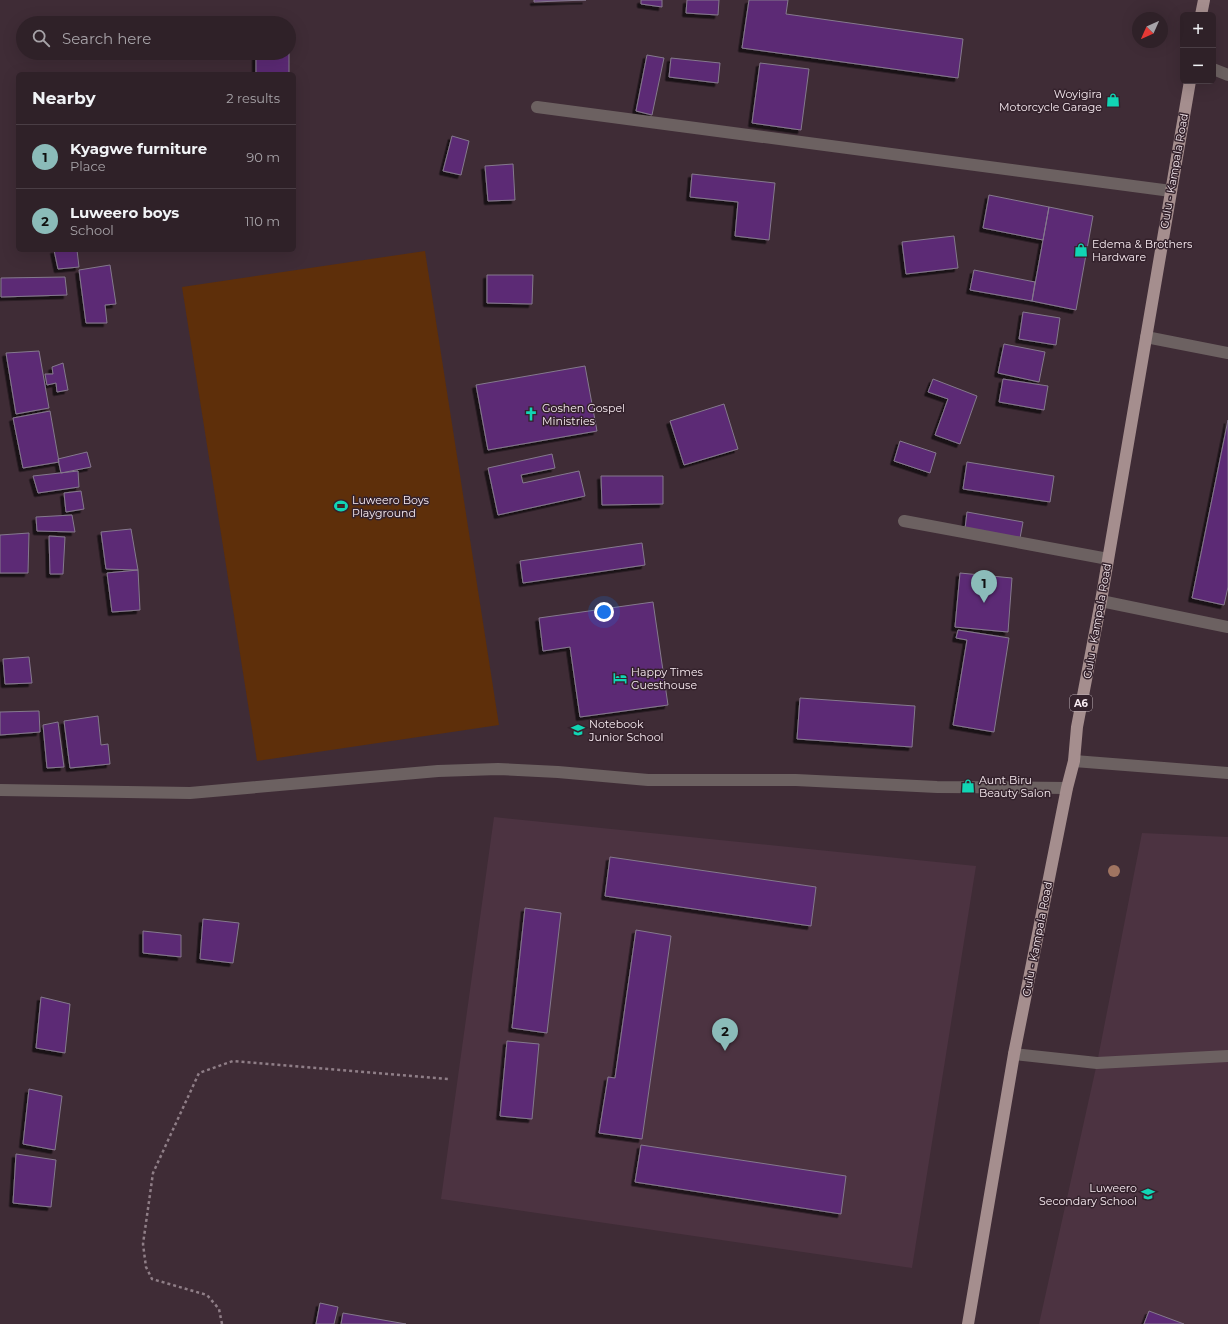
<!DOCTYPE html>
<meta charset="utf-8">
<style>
body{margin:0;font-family:Montserrat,sans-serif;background:#3b2e34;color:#f1f3f6}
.controls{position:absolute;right:12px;top:12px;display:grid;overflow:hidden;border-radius:6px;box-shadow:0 4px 16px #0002}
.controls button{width:36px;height:36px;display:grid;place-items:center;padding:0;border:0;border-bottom:1px solid #4a3e45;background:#2f2128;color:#f1f3f6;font:20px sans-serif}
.compass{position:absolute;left:1132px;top:12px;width:36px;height:36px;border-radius:50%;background:#2f2128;box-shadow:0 4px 16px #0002;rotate:225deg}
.you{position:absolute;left:604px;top:612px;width:14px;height:14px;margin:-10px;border:3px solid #fff;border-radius:50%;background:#1a73e8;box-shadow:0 0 0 6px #1a73e833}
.badge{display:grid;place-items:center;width:26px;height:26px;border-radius:50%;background:#8bbbb9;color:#111;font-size:13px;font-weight:700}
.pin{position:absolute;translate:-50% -33px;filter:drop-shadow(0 1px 2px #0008)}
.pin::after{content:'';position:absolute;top:21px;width:14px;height:12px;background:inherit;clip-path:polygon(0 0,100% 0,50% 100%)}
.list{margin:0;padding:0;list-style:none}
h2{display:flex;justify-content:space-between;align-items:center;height:52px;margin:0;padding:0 16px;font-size:17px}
h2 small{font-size:13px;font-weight:400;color:#a7a3a8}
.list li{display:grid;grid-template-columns:26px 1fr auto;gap:12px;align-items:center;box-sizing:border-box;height:64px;padding:0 16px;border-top:1px solid #4a3e45}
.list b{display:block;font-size:15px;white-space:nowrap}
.list p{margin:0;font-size:13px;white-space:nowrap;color:#a7a3a8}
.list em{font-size:13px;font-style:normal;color:#a7a3a8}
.icon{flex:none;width:22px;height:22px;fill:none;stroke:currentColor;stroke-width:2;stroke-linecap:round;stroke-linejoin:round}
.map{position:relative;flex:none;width:1228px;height:1324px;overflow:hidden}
.search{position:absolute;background:#2f2128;box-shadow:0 4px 16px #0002;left:16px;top:16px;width:280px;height:44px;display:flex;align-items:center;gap:10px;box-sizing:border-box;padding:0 14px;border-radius:22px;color:#a7a3a8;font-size:15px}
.panel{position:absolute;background:#2f2128;box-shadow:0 4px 16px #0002;left:16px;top:72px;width:280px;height:180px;border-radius:6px}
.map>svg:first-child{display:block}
</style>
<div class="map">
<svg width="1228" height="1324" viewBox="0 0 1228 1324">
<defs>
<filter id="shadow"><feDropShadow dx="-3.5" dy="3.5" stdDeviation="0" flood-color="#0009"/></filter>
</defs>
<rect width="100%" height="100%" fill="#3f2c36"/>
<path fill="#4c3341" d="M 494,817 L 976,866 L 912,1268 L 441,1199 Z
M 1142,833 L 1228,837 L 1228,1324 L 1039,1324 L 1097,1063 Z"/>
<path fill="#5e2f0a" d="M 425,251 L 499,725 L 257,761 L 182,287 Z"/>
<path fill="#5b2a75" stroke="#85798d" filter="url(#shadow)" d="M 534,0 L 586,0 L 534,2 Z
M 641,0 L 662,0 L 662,7 L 641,4 Z
M 687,0 L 719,0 L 718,15 L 686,13 Z
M 749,0 L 788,0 L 786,14 L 963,39 L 958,78 L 742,48 Z
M 256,53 L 289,53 L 289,74 L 256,74 Z
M 647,55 L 664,58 L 652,115 L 636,111 Z
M 671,58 L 720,63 L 718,83 L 669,77 Z
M 760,63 L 809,69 L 801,130 L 752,123 Z
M 452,136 L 469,141 L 461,175 L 443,171 Z
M 513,164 L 515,200 L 488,201 L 485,166 Z
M 692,174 L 775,183 L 769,240 L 735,236 L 738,202 L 690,197 Z
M 989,195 L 1049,207 L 1043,240 L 983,228 Z
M 1049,207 L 1093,216 L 1076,310 L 1032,301 Z
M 954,236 L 958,268 L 906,274 L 902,242 Z
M 54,250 L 77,250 L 79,267 L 58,269 Z
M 110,265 L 116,304 L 105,305 L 107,323 L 86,323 L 79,270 Z
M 974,270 L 1035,282 L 1032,301 L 970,290 Z
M 487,275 L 533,275 L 532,304 L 487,303 Z
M 65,277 L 67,295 L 1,297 L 1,278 Z
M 1023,312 L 1060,318 L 1056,345 L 1019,339 Z
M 1004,344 L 1045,352 L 1039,382 L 998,373 Z
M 39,351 L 49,408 L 16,414 L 6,353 Z
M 63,363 L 68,390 L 57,392 L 56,383 L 47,385 L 45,374 L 53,374 L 52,367 Z
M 585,366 L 597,431 L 488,450 L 476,385 Z
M 933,379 L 977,396 L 960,444 L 935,435 L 948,399 L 928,392 Z
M 1003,379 L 1048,386 L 1044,410 L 999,402 Z
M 724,404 L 738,449 L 684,465 L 670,421 Z
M 50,411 L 59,462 L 23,468 L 13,418 Z
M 1228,420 L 1228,587 L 1224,605 L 1192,598 Z
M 900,441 L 936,453 L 930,473 L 894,461 Z
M 87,452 L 91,467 L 61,473 L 58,459 Z
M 552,454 L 555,468 L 521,475 L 523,483 L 579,471 L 585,496 L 498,515 L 488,468 Z
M 967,462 L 1054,476 L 1050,502 L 963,489 Z
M 78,471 L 79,487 L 38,493 L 33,476 Z
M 601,476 L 663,476 L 663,504 L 602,505 Z
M 81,491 L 84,509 L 66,512 L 64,493 Z
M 967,512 L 1023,522 L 1020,538 L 965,529 Z
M 72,515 L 75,532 L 37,531 L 36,517 Z
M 131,529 L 138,570 L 106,569 L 101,532 Z
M 29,533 L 28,573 L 0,573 L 0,535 Z
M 49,536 L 65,537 L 63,574 L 50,574 Z
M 642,543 L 645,565 L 523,583 L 520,561 Z
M 138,570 L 140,610 L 112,612 L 107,573 Z
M 960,573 L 1012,578 L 1008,632 L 955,627 Z
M 653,602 L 668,705 L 580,717 L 570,647 L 543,651 L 539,618 Z
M 958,630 L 1009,638 L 994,732 L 953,725 L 967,640 L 956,638 Z
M 29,657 L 32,683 L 5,684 L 3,659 Z
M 800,698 L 915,706 L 912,747 L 797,739 Z
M 39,711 L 40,732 L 0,735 L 0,712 Z
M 98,716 L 101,745 L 108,744 L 110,764 L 70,768 L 64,721 Z
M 58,722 L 64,767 L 47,768 L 43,725 Z
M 610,857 L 816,887 L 811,926 L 605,896 Z
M 525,908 L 561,913 L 547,1033 L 512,1028 Z
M 203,919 L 239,923 L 233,963 L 200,959 Z
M 636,930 L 671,936 L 642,1139 L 599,1133 L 608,1077 L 615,1078 Z
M 143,931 L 181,935 L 181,957 L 143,953 Z
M 41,997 L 70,1004 L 65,1053 L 36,1048 Z
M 507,1041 L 539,1044 L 532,1119 L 500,1116 Z
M 29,1089 L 62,1096 L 55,1150 L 23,1144 Z
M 641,1145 L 846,1176 L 841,1214 L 635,1182 Z
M 16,1154 L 56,1160 L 51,1207 L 13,1203 Z
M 320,1303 L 338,1307 L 334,1324 L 316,1324 Z
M 1149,1311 L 1184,1324 L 1144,1324 Z
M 343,1313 L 406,1324 L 341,1324 Z"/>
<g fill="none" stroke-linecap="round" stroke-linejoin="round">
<path stroke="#8f7e87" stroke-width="2.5" stroke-dasharray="3 3" stroke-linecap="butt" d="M 222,1324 L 219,1309 L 207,1295 L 152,1279 L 146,1267 L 143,1244 L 153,1173 L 199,1073 L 233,1061 L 449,1079"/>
<path stroke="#6c6161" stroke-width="12" d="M 537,107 L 1171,191
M 1146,337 L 1228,353
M 904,521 L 1108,559
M 1101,601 L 1228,627
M 1014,1054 L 1097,1063 L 1228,1056"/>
<path stroke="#6c6161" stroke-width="12" d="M 1213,69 L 1228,75
M 1074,761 L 1228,773
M 0,790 L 190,793 L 438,771 L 498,769 L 558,772 L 648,780 L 796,780 L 937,787 L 1067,788"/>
<path stroke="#a58e8e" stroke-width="12" d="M 1201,15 L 1204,0
M 968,1324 L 1014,1054 L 1067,788 L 1074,761 L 1077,727 L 1101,601 L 1190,81"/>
</g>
<circle fill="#a07461" cx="1114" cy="871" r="6"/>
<defs>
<g id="shop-bare" transform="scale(1.08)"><path d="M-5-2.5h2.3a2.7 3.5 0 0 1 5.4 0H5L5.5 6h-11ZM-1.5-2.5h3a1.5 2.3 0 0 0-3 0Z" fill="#11d5b4" stroke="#34222c" stroke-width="2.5" paint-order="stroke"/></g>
<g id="church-bare" transform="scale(1.08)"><path d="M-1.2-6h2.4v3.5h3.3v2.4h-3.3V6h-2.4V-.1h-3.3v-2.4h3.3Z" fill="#11d5b4" stroke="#34222c" stroke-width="2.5" paint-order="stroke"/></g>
<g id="stadium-bare" transform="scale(1.08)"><path d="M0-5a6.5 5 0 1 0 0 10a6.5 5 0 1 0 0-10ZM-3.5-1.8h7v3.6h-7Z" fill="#11d5b4" stroke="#34222c" stroke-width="2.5" paint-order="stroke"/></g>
<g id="hotel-bare" transform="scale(1.08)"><path d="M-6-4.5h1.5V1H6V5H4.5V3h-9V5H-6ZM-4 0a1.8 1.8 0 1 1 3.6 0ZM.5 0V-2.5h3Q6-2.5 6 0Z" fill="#11d5b4" stroke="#34222c" stroke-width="2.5" paint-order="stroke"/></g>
<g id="school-bare" transform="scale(1.08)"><path d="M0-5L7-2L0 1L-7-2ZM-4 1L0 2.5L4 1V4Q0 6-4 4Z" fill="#11d5b4" stroke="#34222c" stroke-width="2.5" paint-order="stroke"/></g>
</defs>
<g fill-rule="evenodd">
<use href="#shop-bare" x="1113" y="100"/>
<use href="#shop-bare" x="1081" y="250"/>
<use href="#church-bare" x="531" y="414"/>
<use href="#stadium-bare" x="341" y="506"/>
<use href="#hotel-bare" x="620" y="678"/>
<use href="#school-bare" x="578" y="730"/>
<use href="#shop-bare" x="968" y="786"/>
<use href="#school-bare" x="1148" y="1194"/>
</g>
<g text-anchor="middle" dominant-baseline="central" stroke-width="3" stroke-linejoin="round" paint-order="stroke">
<rect fill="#34222c" stroke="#bdafb6" stroke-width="1" x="1070" y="695" width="22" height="16" rx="3"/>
<g font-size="10" font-weight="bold" fill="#f8ebf1">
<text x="1081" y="703">A6</text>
</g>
<g font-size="11" fill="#f8ebf1" stroke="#34222c" text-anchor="start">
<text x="1102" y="94" text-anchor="end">Woyigira<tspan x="1102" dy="13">Motorcycle Garage</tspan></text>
<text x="1092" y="244">Edema &amp; Brothers<tspan x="1092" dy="13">Hardware</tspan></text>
<text x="542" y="408">Goshen Gospel<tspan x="542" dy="13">Ministries</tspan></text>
<text x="352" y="500">Luweero Boys<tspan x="352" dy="13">Playground</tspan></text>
<text x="631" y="672">Happy Times<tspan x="631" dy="13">Guesthouse</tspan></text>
<text x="589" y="724">Notebook<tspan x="589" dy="13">Junior School</tspan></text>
<text x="979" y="780">Aunt Biru<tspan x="979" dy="13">Beauty Salon</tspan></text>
<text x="1137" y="1188" text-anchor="end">Luweero<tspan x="1137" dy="13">Secondary School</tspan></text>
</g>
<g font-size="11" fill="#f8ebf1" stroke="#34222c">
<text transform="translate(1174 171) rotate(-80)">Gulu - Kampala Road</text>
<text transform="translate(1097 621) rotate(-80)">Gulu - Kampala Road</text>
<text transform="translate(1037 939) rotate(-79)">Gulu - Kampala Road</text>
</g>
</g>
</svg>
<div class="controls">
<button>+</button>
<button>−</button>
</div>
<svg class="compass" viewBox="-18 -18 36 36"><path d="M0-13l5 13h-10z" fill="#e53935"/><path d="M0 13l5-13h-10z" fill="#a7a3a8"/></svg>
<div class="you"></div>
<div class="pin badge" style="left:984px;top:603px">1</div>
<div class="pin badge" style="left:725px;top:1051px">2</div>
<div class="search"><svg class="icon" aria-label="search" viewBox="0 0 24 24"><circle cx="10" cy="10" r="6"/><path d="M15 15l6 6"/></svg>Search here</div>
<section class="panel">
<h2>Nearby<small>2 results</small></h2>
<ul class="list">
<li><span class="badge">1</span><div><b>Kyagwe furniture</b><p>Place</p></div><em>90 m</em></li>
<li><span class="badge">2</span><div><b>Luweero boys</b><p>School</p></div><em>110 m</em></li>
</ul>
</section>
</div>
